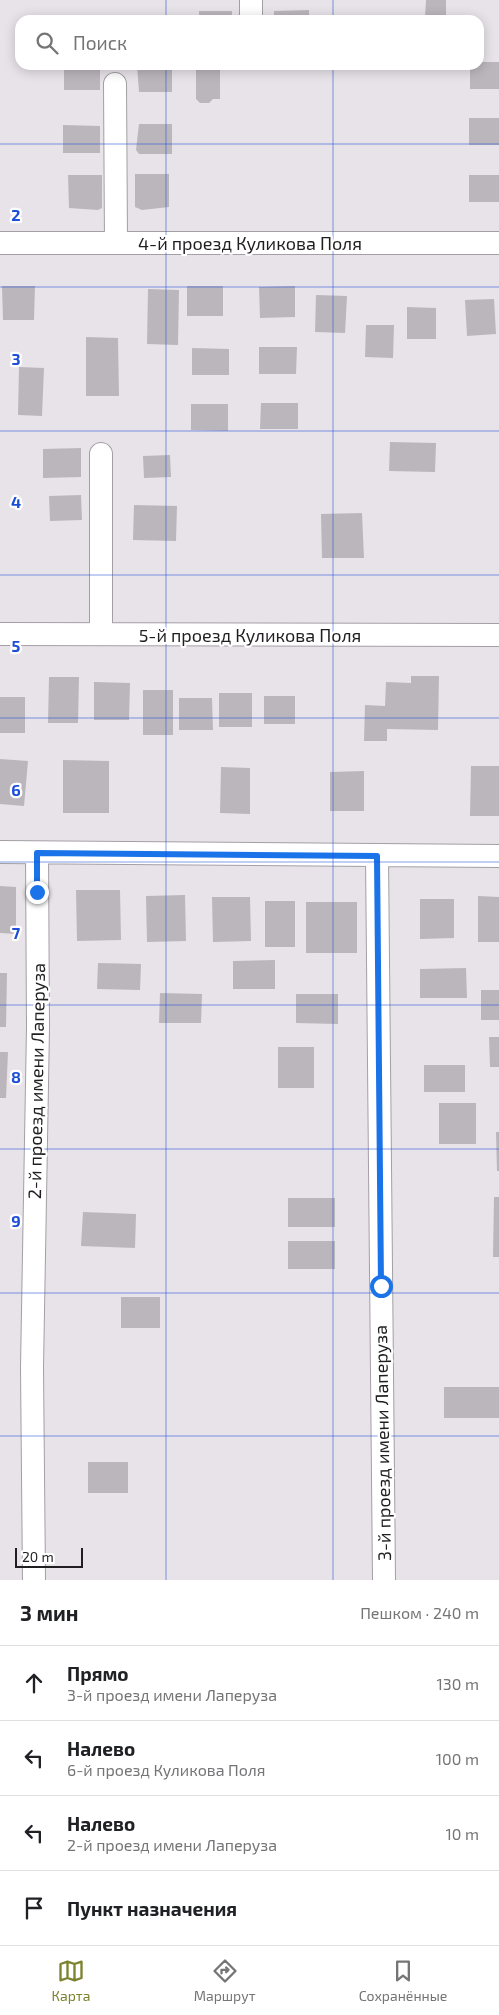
<!DOCTYPE html>
<html lang="ru">
<meta charset="utf-8">
<style>
body{margin:0;font-family:"Exo 2",sans-serif;background:#f2f2f2;color:#202124}
.scale{position:absolute;left:15px;bottom:12px;width:68px;box-sizing:border-box;padding-left:5px;border:2px solid #201e20;border-top:0;font-size:14px;line-height:18px;white-space:nowrap;color:#201e20;-webkit-text-stroke:4px #fff;paint-order:stroke}
.stop{position:absolute;width:15px;height:15px;margin:-11px;border:4px solid #1a73e8;border-radius:50%;background:#fff}
.stop.end{background:#1a73e8;border-color:#fff;box-shadow:0 1px 5px #0008}
.list{margin:0;padding:0;list-style:none}
h2{display:flex;justify-content:space-between;align-items:center;height:65px;margin:0;padding:0 20px;font-size:21px}
h2 small{font-size:16px;font-weight:400;color:#757577}
.list li{display:grid;grid-template-columns:32px 1fr auto;gap:15px;align-items:center;box-sizing:border-box;height:75px;padding:0 20px;border-top:1px solid #e0e0e0}
.list b{display:block;font-size:19px;white-space:nowrap}
.list p{margin:0;font-size:16px;white-space:nowrap;color:#757577}
.list em{font-size:16px;font-style:normal;color:#757577}
.icon{flex:none;width:28px;height:28px;fill:none;stroke:currentColor;stroke-width:2;stroke-linecap:round;stroke-linejoin:round}
.map{position:relative;flex:none;width:499px;height:1580px;overflow:hidden}
.search{position:absolute;background:#fff;box-shadow:0 2px 12px #0003;left:15px;right:15px;top:15px;height:55px;display:flex;align-items:center;gap:12px;box-sizing:border-box;padding:0 18px;border-radius:15px;color:#757577;font-size:19px}
.sheet{height:365px;background:#fff}
nav{display:flex;justify-content:space-around;align-items:center;box-sizing:border-box;height:70px;border-top:1px solid #e0e0e0;background:#fff;font-size:14px;color:#757577}
nav a{display:grid;justify-items:center;gap:2px}
nav .on{color:#7c822d}
.map>svg:first-child{display:block}
</style>
<div class="map">
<svg width="499" height="1580" viewBox="0 0 499 1580">
<rect width="100%" height="100%" fill="#e8e3e9"/>
<path fill="#bbb6bc" d="M 426,0 L 446,0 L 446,18 L 425,17 Z
M 309,10 L 309,20 L 274,20 L 274,11 Z
M 199,11 L 232,11 L 232,20 L 199,20 Z
M 479,62 L 499,62 L 499,89 L 470,89 L 470,65 L 479,65 Z
M 64,65 L 100,65 L 100,90 L 64,90 Z
M 137,65 L 172,65 L 172,92 L 139,92 Z
M 196,65 L 220,65 L 220,99 L 213,99 L 209,103 L 200,103 L 196,99 Z
M 469,118 L 499,118 L 499,145 L 469,145 Z
M 139,124 L 172,124 L 172,154 L 139,154 L 136,150 Z
M 63,125 L 100,126 L 100,153 L 63,153 Z
M 135,174 L 169,174 L 169,207 L 142,210 L 135,207 Z
M 68,175 L 102,175 L 102,208 L 98,210 L 69,208 Z
M 469,175 L 499,175 L 499,202 L 469,202 Z
M 2,286 L 35,286 L 34,320 L 3,320 Z
M 187,286 L 223,286 L 223,316 L 187,316 Z
M 295,286 L 295,317 L 260,318 L 259,287 Z
M 148,289 L 179,290 L 178,345 L 147,344 Z
M 316,295 L 347,296 L 345,333 L 315,332 Z
M 494,299 L 496,334 L 467,336 L 465,300 Z
M 407,307 L 436,308 L 436,339 L 407,339 Z
M 366,325 L 394,325 L 393,358 L 365,357 Z
M 86,337 L 118,338 L 119,396 L 86,396 Z
M 259,347 L 297,347 L 296,374 L 259,374 Z
M 192,348 L 229,349 L 229,375 L 192,375 Z
M 19,367 L 44,368 L 42,416 L 18,415 Z
M 261,403 L 298,403 L 298,429 L 260,429 Z
M 191,404 L 228,404 L 228,431 L 191,430 Z
M 390,442 L 436,443 L 435,472 L 389,471 Z
M 81,448 L 81,477 L 43,478 L 43,449 Z
M 170,455 L 171,477 L 144,478 L 143,456 Z
M 81,495 L 82,520 L 50,521 L 49,496 Z
M 134,505 L 177,506 L 176,541 L 133,540 Z
M 362,513 L 364,558 L 322,558 L 321,514 Z
M 411,676 L 439,676 L 438,730 L 387,729 L 387,741 L 364,741 L 365,705 L 385,706 L 386,682 L 411,683 Z
M 49,677 L 79,677 L 78,723 L 48,723 Z
M 94,682 L 130,683 L 129,720 L 94,720 Z
M 143,690 L 173,690 L 173,735 L 143,735 Z
M 219,693 L 252,693 L 252,727 L 219,727 Z
M 264,696 L 295,696 L 295,724 L 264,724 Z
M 0,697 L 25,697 L 25,733 L 0,733 Z
M 179,698 L 212,698 L 213,730 L 179,730 Z
M 0,759 L 28,761 L 24,806 L 0,804 Z
M 63,760 L 109,761 L 109,813 L 63,813 Z
M 471,766 L 499,766 L 499,816 L 470,816 Z
M 221,767 L 250,768 L 250,814 L 220,813 Z
M 364,771 L 364,811 L 330,811 L 330,772 Z
M 0,886 L 16,887 L 16,934 L 0,933 Z
M 76,890 L 120,890 L 121,940 L 77,941 Z
M 185,895 L 186,941 L 147,942 L 146,896 Z
M 478,896 L 499,897 L 499,942 L 478,942 Z
M 212,897 L 250,897 L 251,941 L 213,942 Z
M 420,899 L 454,899 L 454,938 L 420,939 Z
M 265,901 L 295,901 L 295,947 L 265,947 Z
M 306,902 L 357,902 L 357,953 L 306,953 Z
M 275,960 L 275,989 L 233,989 L 233,961 Z
M 98,963 L 141,964 L 140,990 L 97,989 Z
M 466,968 L 467,998 L 420,998 L 420,969 Z
M 0,973 L 7,973 L 6,1027 L 0,1027 Z
M 481,990 L 499,990 L 499,1020 L 481,1020 Z
M 160,993 L 202,994 L 201,1023 L 159,1023 Z
M 296,994 L 338,994 L 338,1024 L 296,1023 Z
M 489,1037 L 499,1037 L 499,1067 L 490,1067 Z
M 278,1047 L 314,1047 L 314,1088 L 278,1088 Z
M 0,1052 L 8,1052 L 6,1098 L 0,1098 Z
M 424,1065 L 465,1065 L 465,1092 L 424,1092 Z
M 439,1103 L 476,1103 L 476,1144 L 439,1144 Z
M 496,1132 L 499,1132 L 499,1171 L 497,1171 Z
M 494,1197 L 499,1197 L 499,1257 L 493,1257 Z
M 288,1198 L 335,1198 L 335,1227 L 288,1227 Z
M 83,1212 L 136,1214 L 135,1248 L 81,1246 Z
M 288,1241 L 335,1241 L 335,1269 L 288,1269 Z
M 121,1297 L 160,1297 L 160,1328 L 121,1328 Z
M 444,1387 L 499,1387 L 499,1418 L 444,1418 Z
M 88,1462 L 128,1462 L 128,1493 L 88,1493 Z"/>
<g fill="none" stroke-linecap="round" stroke-linejoin="round">
<g stroke="#a49fa5" stroke-width="24">
<path id="minor" d="M 251,19 L 251,0
M 115,84 L 116,243
M 0,243 L 499,243
M 101,454 L 101,634
M 0,634 L 499,635
M 0,852 L 499,856
M 377,856 L 384,1580
M 34,1580 L 32,1368 L 38,1027 L 37,853"/>
</g>
<use href="#minor" stroke="#fff" stroke-width="22"/>
</g>
<g fill="none" stroke-linecap="round" stroke-linejoin="round">
<path stroke="#1a73e8" stroke-width="6" d="M 37,892 L 37,853 L 377,856 L 381,1286"/>
</g>
<path fill="none" stroke="#1d4ed8" stroke-width="1" stroke-opacity="0.55" d="M 166,0 L 166,20M 333,0 L 333,20M 166,65 L 166,1580M 333,65 L 333,1580M 0,144 L 499,144M 0,287 L 499,287M 0,431 L 499,431M 0,575 L 499,575M 0,718 L 499,718M 0,862 L 499,862M 0,1005 L 499,1005M 0,1149 L 499,1149M 0,1293 L 499,1293M 0,1436 L 499,1436"/>
<g text-anchor="middle" dominant-baseline="central" stroke-width="4.5" stroke-linejoin="round" paint-order="stroke">
<g font-size="18" fill="#201e20" stroke="#fff">
<text x="250" y="243">4-й проезд Куликова Поля</text>
<text x="250" y="635">5-й проезд Куликова Поля</text>
<text transform="translate(36 1081) rotate(-89)">2-й проезд имени Лаперуза</text>
<text transform="translate(382 1443) rotate(-91)">3-й проезд имени Лаперуза</text>
</g>
</g>
<g font-size="16" text-anchor="middle" font-weight="bold" fill="#1d4ed8" stroke="#fff" stroke-width="4.5" stroke-linejoin="round" paint-order="stroke">
<text x="16" y="221">2</text>
<text x="16" y="365">3</text>
<text x="16" y="508">4</text>
<text x="16" y="652">5</text>
<text x="16" y="796">6</text>
<text x="16" y="939">7</text>
<text x="16" y="1083">8</text>
<text x="16" y="1227">9</text>
</g>
</svg>
<div class="scale">20 m</div>
<div class="stop" style="left:381px;top:1286px"></div>
<div class="stop end" style="left:37px;top:892px"></div>
<div class="search"><svg class="icon" aria-label="search" viewBox="0 0 24 24"><circle cx="10" cy="10" r="6"/><path d="M15 15l6 6"/></svg>Поиск</div>
</div>
<section class="sheet">
<h2>3 мин<small>Пешком · 240 m</small></h2>
<ul class="list">
<li><svg class="icon" aria-label="ahead" viewBox="0 0 24 24"><path d="M12 20V5M6 11l6-6 6 6"/></svg><div><b>Прямо</b><p>3-й проезд имени Лаперуза</p></div><em>130 m</em></li>
<li><svg class="icon" aria-label="left" viewBox="0 0 24 24"><path d="M17 20v-9H6M10 6l-5 5 5 5"/></svg><div><b>Налево</b><p>6-й проезд Куликова Поля</p></div><em>100 m</em></li>
<li><svg class="icon" aria-label="left" viewBox="0 0 24 24"><path d="M17 20v-9H6M10 6l-5 5 5 5"/></svg><div><b>Налево</b><p>2-й проезд имени Лаперуза</p></div><em>10 m</em></li>
<li><svg class="icon" aria-label="arrive" viewBox="0 0 24 24"><path d="M6 21V4h12l-3 4 3 4H6"/></svg><div><b>Пункт назначения</b></div></li>
</ul>
</section>
<nav>
<a class="on"><svg class="icon" aria-label="map" viewBox="0 0 24 24"><path d="M3 6l6-2 6 2 6-2v14l-6 2-6-2-6 2zM9 4v14M15 6v14"/></svg>Карта</a>
<a><svg class="icon" aria-label="directions" viewBox="0 0 24 24"><path d="M12 3l9 9-9 9-9-9zM9 14v-3h6M13 9l2 2-2 2"/></svg>Маршрут</a>
<a><svg class="icon" aria-label="saved" viewBox="0 0 24 24"><path d="M7 4h10v16l-5-4-5 4z"/></svg>Сохранённые</a>
</nav>
